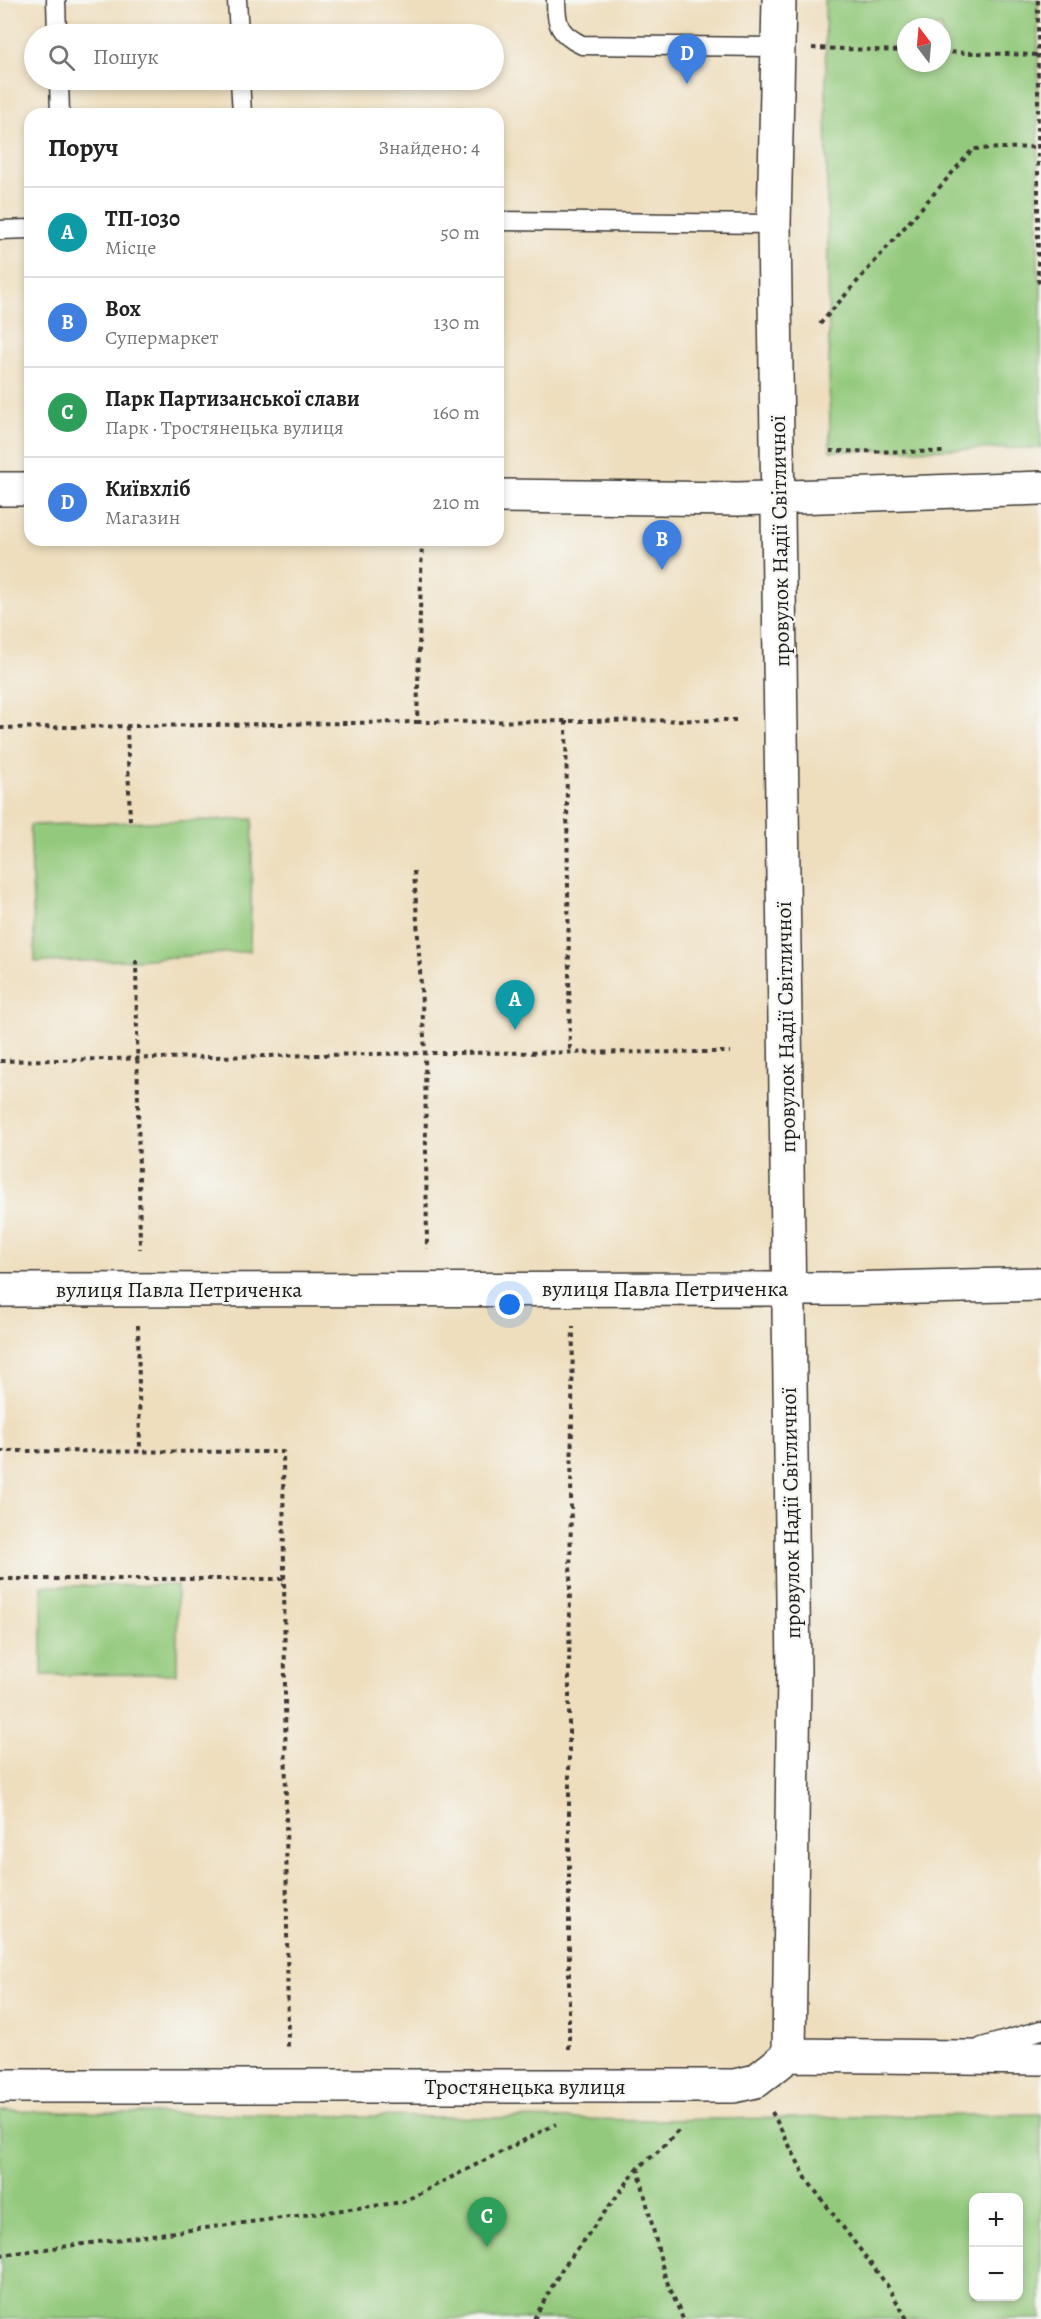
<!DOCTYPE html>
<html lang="uk">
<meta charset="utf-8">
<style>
body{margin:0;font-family:Alegreya,serif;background:#f2f2f2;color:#222}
.controls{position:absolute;right:18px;bottom:18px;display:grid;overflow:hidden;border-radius:12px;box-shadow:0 3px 9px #0003}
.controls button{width:54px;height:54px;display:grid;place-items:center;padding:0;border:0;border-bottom:2px solid #e0e0e0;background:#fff;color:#222;font:30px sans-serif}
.compass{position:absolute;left:897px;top:18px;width:54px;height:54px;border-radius:50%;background:#fff;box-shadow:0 3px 9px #0003;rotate:344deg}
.you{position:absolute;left:510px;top:1305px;width:21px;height:21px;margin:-15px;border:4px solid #fff;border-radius:50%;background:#1a73e8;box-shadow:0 0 0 9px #1a73e833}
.badge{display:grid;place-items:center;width:39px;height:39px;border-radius:50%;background:#d1495b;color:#fff;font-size:20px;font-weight:700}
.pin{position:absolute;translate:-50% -50px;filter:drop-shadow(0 2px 3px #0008)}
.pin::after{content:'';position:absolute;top:32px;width:21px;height:18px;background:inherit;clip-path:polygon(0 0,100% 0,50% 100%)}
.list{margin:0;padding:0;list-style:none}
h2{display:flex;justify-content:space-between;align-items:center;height:78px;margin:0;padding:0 24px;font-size:26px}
h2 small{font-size:20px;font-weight:400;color:#767676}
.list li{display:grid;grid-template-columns:39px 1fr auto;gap:18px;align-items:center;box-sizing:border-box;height:90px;padding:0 24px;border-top:2px solid #e0e0e0}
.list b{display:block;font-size:22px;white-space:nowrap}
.list p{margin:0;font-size:20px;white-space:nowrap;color:#767676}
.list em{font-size:20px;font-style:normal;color:#767676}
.icon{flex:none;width:33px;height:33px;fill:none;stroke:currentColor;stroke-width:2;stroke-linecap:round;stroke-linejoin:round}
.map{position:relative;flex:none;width:1041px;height:2319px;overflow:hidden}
.search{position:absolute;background:#fff;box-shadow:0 3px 9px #0003;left:24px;top:24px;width:480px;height:66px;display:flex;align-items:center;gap:15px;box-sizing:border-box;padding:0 21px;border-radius:33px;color:#767676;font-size:22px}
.panel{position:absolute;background:#fff;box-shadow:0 3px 9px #0003;left:24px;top:108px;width:480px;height:438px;border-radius:18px}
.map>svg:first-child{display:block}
</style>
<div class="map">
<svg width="1041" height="2319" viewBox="0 0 1041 2319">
<rect width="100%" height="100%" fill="#f6f6f2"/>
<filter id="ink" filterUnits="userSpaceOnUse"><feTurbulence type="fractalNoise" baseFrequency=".0167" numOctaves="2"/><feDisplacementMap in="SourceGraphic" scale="12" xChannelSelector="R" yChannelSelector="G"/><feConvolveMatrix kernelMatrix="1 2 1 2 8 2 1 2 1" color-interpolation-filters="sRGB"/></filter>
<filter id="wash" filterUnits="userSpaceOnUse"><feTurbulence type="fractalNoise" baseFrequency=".008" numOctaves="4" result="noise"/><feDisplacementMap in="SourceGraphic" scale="24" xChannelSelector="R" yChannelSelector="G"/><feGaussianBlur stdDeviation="1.35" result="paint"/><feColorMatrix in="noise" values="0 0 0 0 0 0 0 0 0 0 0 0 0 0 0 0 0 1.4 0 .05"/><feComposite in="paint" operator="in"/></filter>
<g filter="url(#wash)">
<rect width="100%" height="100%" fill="#eedebe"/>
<path fill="#93c97b" stroke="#58724c" stroke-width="1.5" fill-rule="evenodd" d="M 825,0 L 1038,0 L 1038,280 L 1041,280 L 1041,448 L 830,451 ZM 906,27 L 942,27 L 942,63 L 906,63 Z
M 253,819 L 250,951 L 136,960 L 35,962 L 30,825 Z
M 177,1585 L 177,1674 L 42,1675 L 42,1586 Z
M 0,2111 L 650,2120 L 1041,2114 L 1041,2319 L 0,2319 ZM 974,2198 L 1018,2198 L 1018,2296 L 974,2296 Z"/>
</g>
<g filter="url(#ink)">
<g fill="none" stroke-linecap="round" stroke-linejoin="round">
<g stroke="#3c3934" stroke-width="21">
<path id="service" d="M 56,0 L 57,34
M 237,0 L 239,34
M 556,0 C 556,25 559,34 582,45 L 779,47
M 59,80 L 60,114
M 240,80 L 242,114
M 498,221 L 774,224
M 0,230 L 30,229
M 982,2047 L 1041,2030"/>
</g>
<g stroke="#3c3934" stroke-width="36">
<path id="minor" d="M 779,0 L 774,224 L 794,1672 L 789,2055
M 0,489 L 30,489
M 498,496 L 738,499 L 1041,488
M 0,1290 L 842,1289 L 1041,1284
M 0,2086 L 734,2086 L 756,2081 L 789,2055 L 1041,2058"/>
</g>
<path stroke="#3c3934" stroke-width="4" stroke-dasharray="4.5 4.5" stroke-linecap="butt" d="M 1038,0 L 1038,280 L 1041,286
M 812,48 L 906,51
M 942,52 L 1038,55
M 820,324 L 973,149 L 1038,147
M 830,451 L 946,452
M 566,721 L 570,1053
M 417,722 L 736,720
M 127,726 L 130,822
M 0,728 L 417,722 L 422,540
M 414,871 L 425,1053 L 427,1249
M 136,960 L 140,1249
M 0,1061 L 425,1053 L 730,1052
M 138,1325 L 140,1451
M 0,1451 L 283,1452 L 288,2050
M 0,1579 L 284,1579
M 569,2049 L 569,1675 L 573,1326
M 772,2112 L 807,2180 L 887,2285 L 907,2319
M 638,2168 L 665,2277 L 683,2319
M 0,2255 L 403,2202 L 556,2124
M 534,2319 L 562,2269 L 638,2168 L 661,2149 L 680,2129"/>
<use href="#service" stroke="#fff" stroke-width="18"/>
<use href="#minor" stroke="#fff" stroke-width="33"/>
</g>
</g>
<g text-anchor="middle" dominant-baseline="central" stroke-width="4.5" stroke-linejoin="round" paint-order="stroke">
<g font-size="22" fill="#1c1c1c" stroke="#f6f6f2">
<text transform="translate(780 541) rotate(-91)">провулок Надії Світличної</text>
<text transform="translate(786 1027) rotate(-91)">провулок Надії Світличної</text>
<text x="665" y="1289">вулиця Павла Петриченка</text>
<text x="179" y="1290">вулиця Павла Петриченка</text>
<text transform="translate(791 1513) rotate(-91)">провулок Надії Світличної</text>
<text x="525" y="2087">Тростянецька вулиця</text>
</g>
</g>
</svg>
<div class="controls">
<button>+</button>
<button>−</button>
</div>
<svg class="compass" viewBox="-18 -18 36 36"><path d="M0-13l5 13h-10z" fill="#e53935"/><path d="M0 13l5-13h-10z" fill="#767676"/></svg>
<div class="you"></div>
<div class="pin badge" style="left:515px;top:1030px;background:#0f9aa8">A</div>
<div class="pin badge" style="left:662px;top:570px;background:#3f7fe0">B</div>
<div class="pin badge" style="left:487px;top:2247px;background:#2e9e5b">C</div>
<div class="pin badge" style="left:687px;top:84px;background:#3f7fe0">D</div>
<div class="search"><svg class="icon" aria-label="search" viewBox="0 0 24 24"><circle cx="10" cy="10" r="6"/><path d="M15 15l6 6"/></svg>Пошук</div>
<section class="panel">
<h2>Поруч<small>Знайдено: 4</small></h2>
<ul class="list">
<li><span class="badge" style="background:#0f9aa8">A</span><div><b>ТП-1030</b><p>Місце</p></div><em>50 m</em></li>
<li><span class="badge" style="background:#3f7fe0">B</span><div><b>Box</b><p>Супермаркет</p></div><em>130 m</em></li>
<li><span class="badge" style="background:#2e9e5b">C</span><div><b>Парк Партизанської слави</b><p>Парк · Тростянецька вулиця</p></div><em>160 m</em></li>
<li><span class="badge" style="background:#3f7fe0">D</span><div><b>Київхліб</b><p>Магазин</p></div><em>210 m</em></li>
</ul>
</section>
</div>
